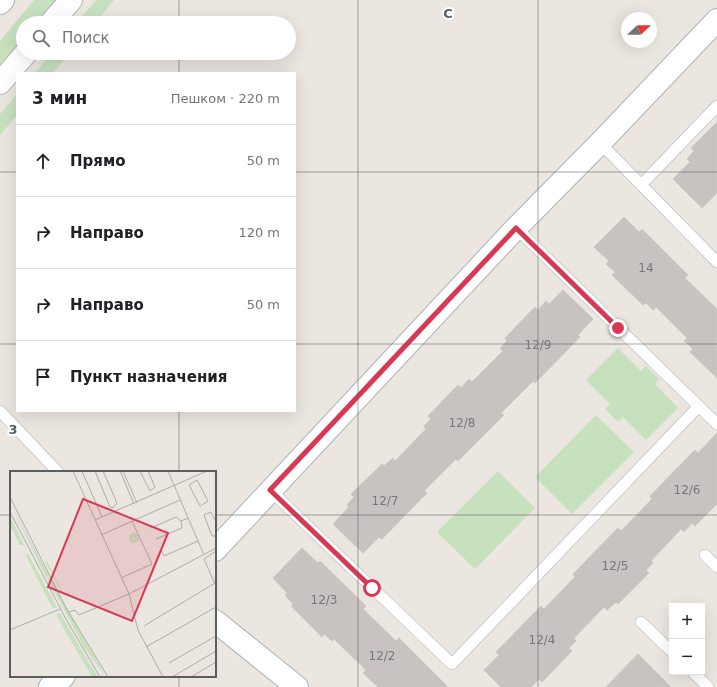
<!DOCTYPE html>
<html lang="ru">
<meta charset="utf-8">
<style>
body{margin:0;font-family:"DejaVu Sans",sans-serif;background:#f2f2f2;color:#202124}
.controls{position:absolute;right:12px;bottom:12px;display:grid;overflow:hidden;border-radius:0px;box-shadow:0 4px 16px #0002}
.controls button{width:36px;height:36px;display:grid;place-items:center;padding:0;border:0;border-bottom:1px solid #e0e0e0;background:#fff;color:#202124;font:20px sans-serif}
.compass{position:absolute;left:621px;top:12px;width:36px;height:36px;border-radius:50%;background:#fff;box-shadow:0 4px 16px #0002;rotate:68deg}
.stop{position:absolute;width:12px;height:12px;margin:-9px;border:3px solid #d93854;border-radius:50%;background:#fff}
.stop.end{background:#d93854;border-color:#fff;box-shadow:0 1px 4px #0008}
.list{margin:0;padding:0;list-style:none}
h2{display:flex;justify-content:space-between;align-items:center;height:52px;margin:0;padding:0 16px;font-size:17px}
h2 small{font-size:13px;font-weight:400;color:#757577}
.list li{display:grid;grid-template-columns:26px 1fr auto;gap:12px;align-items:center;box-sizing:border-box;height:72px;padding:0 16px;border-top:1px solid #e0e0e0}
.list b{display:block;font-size:15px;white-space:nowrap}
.list em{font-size:13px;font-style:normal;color:#757577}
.icon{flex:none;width:22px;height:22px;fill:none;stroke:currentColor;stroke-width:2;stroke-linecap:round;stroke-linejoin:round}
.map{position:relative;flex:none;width:717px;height:687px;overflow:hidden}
.search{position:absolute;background:#fff;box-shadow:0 4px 16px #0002;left:16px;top:16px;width:280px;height:44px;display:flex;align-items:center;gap:10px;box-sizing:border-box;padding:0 14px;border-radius:22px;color:#757577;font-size:15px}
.panel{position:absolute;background:#fff;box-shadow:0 4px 16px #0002;left:16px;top:72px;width:280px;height:340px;border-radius:0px}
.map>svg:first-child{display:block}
</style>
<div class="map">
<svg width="717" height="687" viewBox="0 0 717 687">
<rect width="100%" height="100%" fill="#ebe6e0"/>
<path fill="#c7e1bf" d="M 34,0 L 61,0 L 42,23 L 23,23 L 23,45 L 0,72 L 0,41 Z
M 96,0 L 114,0 L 95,23 L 76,23 Z
M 51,53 L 70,53 L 53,73 L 35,73 Z
M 17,94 L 17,115 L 0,135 L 0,114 Z
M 618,348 L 641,371 L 646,366 L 659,379 L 655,384 L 678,408 L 646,440 L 623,417 L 618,422 L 605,409 L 610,404 L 586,380 Z
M 596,415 L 634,452 L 572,514 L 535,477 Z
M 498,471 L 535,508 L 475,569 L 437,532 Z"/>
<path fill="#c8c3c0" stroke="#cfc6c0" d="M 717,122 L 717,193 L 702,208 L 673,179 L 690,162 L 687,159 L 694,151 L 691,148 Z
M 624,217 L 639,232 L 642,229 L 688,275 L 685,278 L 717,309 L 717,378 L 690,352 L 693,349 L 684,341 L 687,338 L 656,307 L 653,310 L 646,303 L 643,305 L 612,275 L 615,272 L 606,264 L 609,261 L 594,247 Z
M 563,290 L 593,319 L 578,335 L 580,337 L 535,383 L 533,381 L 501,413 L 504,415 L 458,461 L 456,459 L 424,491 L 427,493 L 382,539 L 379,537 L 363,553 L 333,524 L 349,507 L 347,505 L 354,497 L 351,494 L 382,464 L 384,466 L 393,458 L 395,461 L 426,429 L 424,426 L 431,419 L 428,416 L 458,385 L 461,388 L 469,379 L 472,382 L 503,351 L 500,348 L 507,341 L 505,338 L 535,307 L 538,310 L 546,301 L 549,304 Z
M 717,433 L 717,504 L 695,526 L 692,523 L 684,532 L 681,529 L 651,561 L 653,563 L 646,570 L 649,573 L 618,604 L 616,602 L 607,610 L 604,607 L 574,638 L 576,641 L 569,648 L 572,651 L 542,682 L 539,679 L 531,687 L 501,687 L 484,670 L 499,655 L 496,652 L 541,606 L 544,609 L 575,577 L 573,574 L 618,528 L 621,531 L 652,499 L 650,496 L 695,450 L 698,453 Z
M 302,548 L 318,563 L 320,561 L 366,606 L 363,609 L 396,641 L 399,638 L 448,687 L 378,687 L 363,673 L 366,670 L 334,639 L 332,641 L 324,634 L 322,637 L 291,606 L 293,604 L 285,595 L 287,593 L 273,578 Z
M 638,654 L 671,687 L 606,687 Z"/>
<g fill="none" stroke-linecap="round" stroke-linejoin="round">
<g stroke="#aeb3b5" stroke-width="12">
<path id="service" d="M 600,143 L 717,262
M 641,185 L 717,106
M 516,228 L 717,424
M 0,411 L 58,472
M 270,490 L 452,664 L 699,406
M 705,555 L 717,567
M 641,622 L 672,652
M 693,672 L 708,687"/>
</g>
<g stroke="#aeb3b5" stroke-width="24">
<path id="minor" d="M 215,550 L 516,228 L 600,143 L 717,20
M 215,621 L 297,687
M 50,687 L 64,676"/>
</g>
<g stroke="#adb2b5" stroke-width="24">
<path id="secondary" d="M 0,3 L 3,0
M 51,23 L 71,0
M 0,83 L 26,53"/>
</g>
<use href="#service" stroke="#fff" stroke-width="11"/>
<use href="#minor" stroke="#fff" stroke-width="22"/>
<use href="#secondary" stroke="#fff" stroke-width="22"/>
</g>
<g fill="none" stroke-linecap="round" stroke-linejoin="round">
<path stroke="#d93854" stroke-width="5" d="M 372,588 L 270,490 L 516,228 L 618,328"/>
</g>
<path fill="none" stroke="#595e60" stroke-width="1" stroke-opacity="0.55" d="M 179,0 L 179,23M 358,0 L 358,687M 538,0 L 538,687M 179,53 L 179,73M 0,172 L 17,172M 295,172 L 717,172M 0,344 L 17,344M 295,344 L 717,344M 179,411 L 179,472M 0,515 L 11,515M 215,515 L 717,515M 179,676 L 179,687"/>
<g text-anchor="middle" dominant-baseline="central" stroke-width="4" stroke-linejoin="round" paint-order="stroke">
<g font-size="12" fill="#757778">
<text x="646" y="268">14</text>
<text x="538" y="345">12/9</text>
<text x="462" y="423">12/8</text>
<text x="687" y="490">12/6</text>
<text x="385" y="501">12/7</text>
<text x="615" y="566">12/5</text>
<text x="324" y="600">12/3</text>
<text x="542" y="640">12/4</text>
<text x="382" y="656">12/2</text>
</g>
</g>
<g transform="translate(10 471)">
<rect width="206" height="206" fill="#ebe6e0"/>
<path d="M 0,32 L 31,90 L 96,206 L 75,178 L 29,92 ZM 0,45 L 14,74 L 10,74 L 0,54 ZM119 67a5 5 0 1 1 10 0a5 5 0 1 1-10 0ZM 18,83 L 47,136 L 43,138 L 16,85 ZM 37,90 L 62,138 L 35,91 ZM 50,142 L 78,190 L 88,206 L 82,206 L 46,144 Z" fill="#c7e1bf"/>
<path fill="none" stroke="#adaca9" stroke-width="1" d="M 72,0 L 92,46M 85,0 L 100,36 L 103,37 L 107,32 L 93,0M 110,0 L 124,33M 113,0 L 127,32M 130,0 L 140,20 L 145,16 L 138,0M 158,0 L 194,84M 187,9 L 198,30 L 190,35 L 179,14 ZM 0,26 L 56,137 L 98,206M 0,41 L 57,150 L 90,206M 85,49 L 197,0M 206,51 L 201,41 L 194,44 L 202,65 L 206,65M 141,57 L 166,46 L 171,50 L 178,47M 91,64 L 170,29M 146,68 L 172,57 L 171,50M 151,79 L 154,85 L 188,70M 111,107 L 142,93 L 122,50M 205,113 L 194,88 L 206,80M 59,141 L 65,139 L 69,144 L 119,123 L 63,0M 134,155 L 205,112M 0,159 L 50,138M 136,176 L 206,136M 159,192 L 206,165M 153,206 L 128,159 L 119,123 L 206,77M 162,206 L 206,180M 181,206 L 206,191"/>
<path fill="#d93854" fill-opacity="0.15" stroke="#d93854" stroke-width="2" d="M 73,28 L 158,62 L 122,150 L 38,116 Z"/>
<rect width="206" height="206" fill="none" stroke="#595e60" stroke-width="2"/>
</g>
<g font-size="13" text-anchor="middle" font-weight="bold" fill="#595e60" stroke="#fff" stroke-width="4" stroke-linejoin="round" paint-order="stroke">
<text x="448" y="18">C</text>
<text x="13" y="434">3</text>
</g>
</svg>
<div class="controls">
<button>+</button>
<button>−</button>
</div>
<svg class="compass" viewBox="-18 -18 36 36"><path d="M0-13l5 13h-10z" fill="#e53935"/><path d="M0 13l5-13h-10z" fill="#757577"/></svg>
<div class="stop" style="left:372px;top:588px"></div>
<div class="stop end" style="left:618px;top:328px"></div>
<div class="search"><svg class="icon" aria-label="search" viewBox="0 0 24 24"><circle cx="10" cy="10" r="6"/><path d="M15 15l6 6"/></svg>Поиск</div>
<section class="panel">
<h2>3 мин<small>Пешком · 220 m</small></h2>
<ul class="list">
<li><svg class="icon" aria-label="ahead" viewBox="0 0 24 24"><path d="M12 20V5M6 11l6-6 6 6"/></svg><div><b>Прямо</b></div><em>50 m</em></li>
<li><svg class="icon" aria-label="right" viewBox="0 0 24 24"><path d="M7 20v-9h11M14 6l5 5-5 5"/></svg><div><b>Направо</b></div><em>120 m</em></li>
<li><svg class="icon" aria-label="right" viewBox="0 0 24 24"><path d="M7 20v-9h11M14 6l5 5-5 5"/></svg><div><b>Направо</b></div><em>50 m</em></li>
<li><svg class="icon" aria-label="arrive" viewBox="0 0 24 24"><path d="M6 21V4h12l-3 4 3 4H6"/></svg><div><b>Пункт назначения</b></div></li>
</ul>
</section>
</div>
